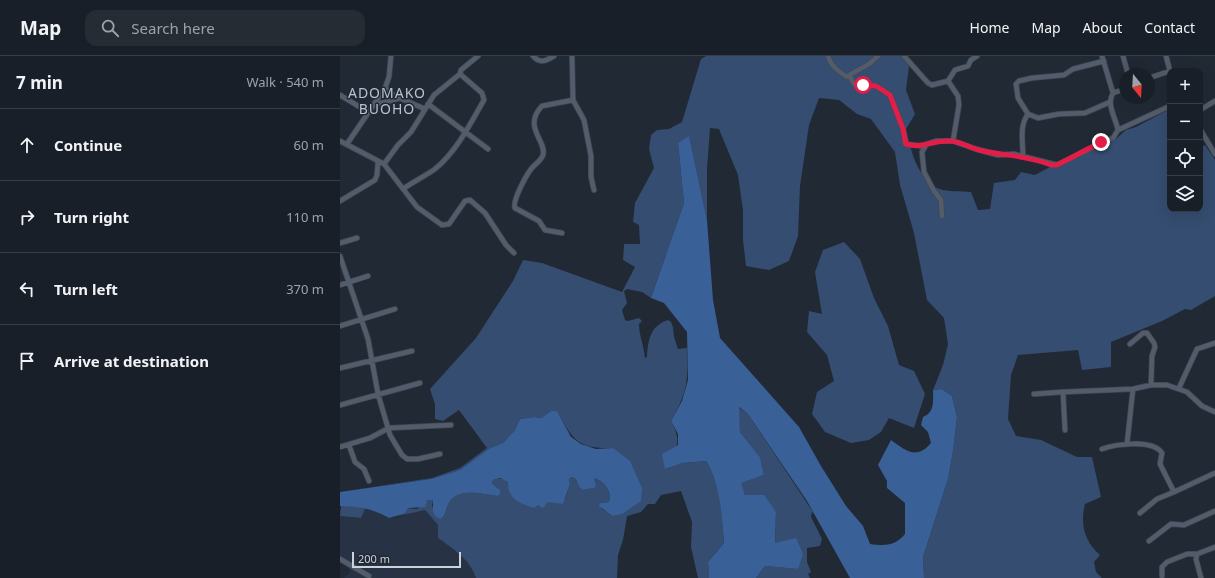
<!DOCTYPE html>
<meta charset="utf-8">
<style>
body{margin:0;font-family:"Noto Sans",sans-serif;background:#262c34;color:#f1f3f6}
.controls{position:absolute;right:12px;top:12px;display:grid;overflow:hidden;border-radius:8px;box-shadow:0 4px 16px #0002}
.controls button{width:36px;height:36px;display:grid;place-items:center;padding:0;border:0;border-bottom:1px solid #373d45;background:#191f28;color:#f1f3f6;font:20px sans-serif}
.compass{position:absolute;left:779px;top:12px;width:36px;height:36px;border-radius:50%;background:#191f28;box-shadow:0 4px 16px #0002;rotate:162deg}
.scale{position:absolute;left:12px;bottom:10px;width:109px;box-sizing:border-box;padding-left:4px;border:2px solid #ccd2da;border-top:0;font-size:11px;line-height:14px;white-space:nowrap;color:#ccd2da;-webkit-text-stroke:3px #212935;paint-order:stroke}
.stop{position:absolute;width:12px;height:12px;margin:-9px;border:3px solid #e11d48;border-radius:50%;background:#fff}
.stop.end{background:#e11d48;border-color:#fff;box-shadow:0 1px 4px #0008}
.list{margin:0;padding:0;list-style:none}
h2{display:flex;justify-content:space-between;align-items:center;height:52px;margin:0;padding:0 16px;font-size:17px}
h2 small{font-size:13px;font-weight:400;color:#9fa2a8}
.list li{display:grid;grid-template-columns:26px 1fr auto;gap:12px;align-items:center;box-sizing:border-box;height:72px;padding:0 16px;border-top:1px solid #373d45}
.list b{display:block;font-size:15px;white-space:nowrap}
.list em{font-size:13px;font-style:normal;color:#9fa2a8}
.icon{flex:none;width:22px;height:22px;fill:none;stroke:currentColor;stroke-width:2;stroke-linecap:round;stroke-linejoin:round}
.map{position:relative;flex:none;width:875px;height:522px;overflow:hidden}
header{display:flex;align-items:center;gap:24px;box-sizing:border-box;height:56px;padding:0 20px;background:#191f28;border-bottom:1px solid #373d45}
header strong{font-size:19px}
nav{display:flex;gap:22px;margin-inline-start:auto;font-size:14px}
.search{width:280px;height:36px;background:#262c34;display:flex;align-items:center;gap:10px;box-sizing:border-box;padding:0 14px;border-radius:12px;color:#9fa2a8;font-size:15px}
main{display:flex}
aside{flex:1;background:#191f28}
.map>svg:first-child{display:block}
</style>
<header>
<strong>Map</strong>
<div class="search"><svg class="icon" aria-label="search" viewBox="0 0 24 24"><circle cx="10" cy="10" r="6"/><path d="M15 15l6 6"/></svg>Search here</div>
<nav><a>Home</a><a>Map</a><a>About</a><a>Contact</a></nav>
</header>
<main>
<aside>
<h2>7 min<small>Walk · 540 m</small></h2>
<ul class="list">
<li><svg class="icon" aria-label="ahead" viewBox="0 0 24 24"><path d="M12 20V5M6 11l6-6 6 6"/></svg><div><b>Continue</b></div><em>60 m</em></li>
<li><svg class="icon" aria-label="right" viewBox="0 0 24 24"><path d="M7 20v-9h11M14 6l5 5-5 5"/></svg><div><b>Turn right</b></div><em>110 m</em></li>
<li><svg class="icon" aria-label="left" viewBox="0 0 24 24"><path d="M17 20v-9H6M10 6l-5 5 5 5"/></svg><div><b>Turn left</b></div><em>370 m</em></li>
<li><svg class="icon" aria-label="arrive" viewBox="0 0 24 24"><path d="M6 21V4h12l-3 4 3 4H6"/></svg><div><b>Arrive at destination</b></div></li>
</ul>
</aside>
<div class="map">
<svg width="875" height="522" viewBox="0 0 875 522">
<rect width="100%" height="100%" fill="#212935"/>
<path fill="#273344" d="M 25,453 L 37,456 L 49,462 L 60,461 L 75,455 L 85,454 L 98,469 L 98,482 L 125,502 L 134,513 L 136,522 L 4,522 L 10,516 L 9,512 L 0,507 L 0,460 L 21,462 Z"/>
<path fill="#354d70" d="M 366,0 L 567,0 L 569,10 L 566,34 L 575,58 L 566,73 C 571,94 576,120 597,132 C 604,136 623,135 631,136 L 638,154 L 650,153 L 654,127 L 675,124 L 681,116 L 695,119 L 710,111 L 716,111 L 776,83 L 786,74 L 796,71 L 828,54 L 830,58 L 830,153 L 860,153 L 860,92 L 865,89 L 875,104 L 875,240 L 851,254 L 845,253 L 822,265 L 771,286 L 771,311 L 742,314 L 738,294 L 678,299 L 671,319 L 668,363 L 676,380 L 701,384 L 737,401 L 752,401 L 761,441 L 745,448 C 740,468 744,485 760,499 L 754,506 L 756,516 L 762,522 L 584,522 L 583,501 L 608,423 L 613,395 L 617,361 L 612,340 L 602,333 L 593,334 L 603,309 L 608,288 L 604,262 L 587,244 L 574,177 L 560,129 L 555,96 L 531,63 L 517,58 L 499,44 L 479,42 L 469,69 L 460,130 L 458,180 L 449,205 L 429,214 L 406,210 L 403,184 L 403,154 L 398,119 L 379,73 L 370,72 L 367,113 L 367,164 L 349,81 L 338,87 L 344,147 L 311,242 L 302,236 L 287,233 L 284,235 L 287,247 L 282,254 L 285,264 L 288,265 L 299,262 L 302,265 L 299,268 C 299,279 304,290 305,302 L 307,301 C 308,284 310,270 328,264 L 331,266 L 333,271 L 334,281 L 338,293 L 347,292 C 348,325 348,335 331,365 C 343,387 336,393 325,413 L 343,407 L 366,405 C 381,428 382,461 384,487 L 368,506 L 369,522 L 358,522 L 351,491 L 352,466 L 341,435 L 321,439 L 315,448 L 308,448 L 301,456 L 287,460 L 283,484 L 278,499 L 277,522 L 136,522 C 130,503 113,493 98,482 L 98,469 L 85,454 L 49,462 L 61,458 L 67,452 L 77,453 L 87,444 L 93,444 L 92,450 L 101,463 C 107,458 106,449 111,444 C 122,432 143,438 157,440 L 160,434 L 152,427 L 153,424 C 159,422 163,422 168,426 L 168,430 L 198,449 L 204,450 L 208,446 L 219,446 L 225,443 L 230,428 L 229,423 L 232,421 L 236,423 L 239,431 L 243,434 L 254,432 L 254,422 L 256,422 C 265,428 272,434 269,446 L 260,447 L 261,452 L 272,460 L 273,392 C 237,393 233,384 217,355 L 211,355 L 201,362 L 194,361 L 180,363 L 175,374 L 163,387 L 150,392 L 120,414 L 91,423 L 0,436 L 92,422 L 120,412 L 147,392 L 119,354 L 103,365 L 95,363 L 95,348 L 90,333 L 136,282 L 173,225 L 183,204 L 202,207 L 282,236 L 295,211 L 283,204 L 284,188 L 300,188 L 299,169 L 293,166 L 295,147 L 314,112 L 309,93 L 311,79 L 317,74 L 329,73 L 342,66 L 361,3 Z
M 504,186 L 520,203 L 534,242 L 548,270 L 559,309 L 574,315 L 585,338 L 574,372 L 549,362 L 541,376 L 529,384 L 511,387 L 485,376 L 472,358 L 477,336 L 494,325 L 487,299 L 467,276 L 469,255 L 482,258 L 475,216 L 483,194 Z
M 398,351 L 408,358 L 475,459 L 472,456 L 471,461 L 482,483 L 480,490 L 467,492 L 467,506 L 471,516 L 468,518 L 470,522 L 416,522 L 425,510 L 458,513 L 435,488 L 436,456 L 405,439 L 400,427 L 424,419 L 420,401 L 400,376 Z
M 1,450 L 18,450 L 25,453 L 21,462 L 0,460 Z"/>
<path fill="#3a6098" d="M 349,80 L 367,164 L 373,244 L 380,282 L 459,371 L 481,410 L 506,450 L 523,470 L 530,488 C 545,490 555,490 565,478 L 565,447 L 547,432 L 547,425 L 538,409 L 551,384 C 566,395 577,404 591,387 L 588,376 L 581,369 L 583,361 C 595,356 593,345 593,334 L 602,333 L 612,340 L 617,361 L 613,395 L 608,423 L 583,501 L 584,522 L 510,522 L 467,445 L 408,358 L 399,351 L 400,376 L 420,401 L 424,419 L 401,427 L 405,439 L 424,439 L 436,456 L 435,487 L 456,482 L 463,498 L 458,513 L 425,510 L 416,522 L 369,522 L 368,506 L 384,487 C 382,462 380,426 366,405 L 343,407 L 325,413 L 322,398 L 338,389 L 338,378 L 331,365 L 342,345 L 348,324 L 347,276 L 324,247 L 311,242 L 344,147 L 338,87 Z
M 211,355 L 217,355 L 231,381 L 241,388 L 256,393 L 273,392 L 290,405 L 302,432 L 301,445 L 282,458 L 272,460 L 259,450 L 260,447 L 269,446 C 272,434 265,428 256,422 L 254,423 L 256,430 L 254,432 L 243,434 L 239,431 L 236,423 L 232,421 L 229,423 L 230,428 L 223,448 L 208,446 L 203,452 L 198,449 L 194,452 C 180,447 168,444 168,426 L 160,422 L 153,424 L 152,427 L 160,434 L 160,438 L 157,440 C 143,438 122,432 111,444 C 106,449 107,458 101,463 L 96,461 L 93,456 L 93,444 L 87,444 L 85,451 L 68,452 L 65,457 L 49,462 C 33,453 18,450 0,450 L 0,436 L 91,423 L 120,414 L 150,392 L 163,387 L 175,374 L 180,363 L 194,361 L 201,362 Z"/>
<g fill="none" stroke-linecap="round" stroke-linejoin="round">
<g stroke="#404752" stroke-width="6">
<path id="minor" d="M 193,0 C 200,8 206,5 214,0
M 232,0 L 233,44 L 244,64 L 251,100 L 251,121 L 254,134
M 488,0 C 491,10 498,15 507,21 L 511,18
M 538,0 L 529,8 L 511,18 L 511,23 L 514,28 L 536,30 L 550,39 L 563,73 L 565,88 L 581,90 L 596,85 L 613,85 L 636,93 L 658,99 L 674,98 L 717,109 L 773,82 L 778,74 C 776,63 766,48 773,37 L 785,33
M 564,0 L 588,27 L 592,29 L 608,25 L 615,14 L 628,10 L 631,4 L 637,0
M 762,0 L 773,37
M 783,0 L 788,18
M 826,0 L 830,15
M 764,5 L 733,13 L 724,19 L 692,22 L 679,25 L 676,28 L 678,42 L 688,58 L 698,62 L 719,58 L 745,57 L 770,46
M 809,22 L 830,15
M 608,25 L 618,40 L 619,49 L 613,85
M 45,32 L 55,40 L 85,53
M 0,39 L 28,56
M 88,48 L 148,93
M 34,49 L 60,42
M 860,54 L 875,45
M 860,73 L 875,98
M 778,74 L 830,50
M 0,85 L 44,108 L 77,151 L 102,169 L 109,168 L 125,145 L 130,144 L 145,157 L 166,189 L 174,197
M 7,88 L 45,32 L 49,21 L 51,0
M 586,89 L 582,96 L 584,116 L 594,135 L 601,144 L 602,160
M 683,101 C 683,87 679,70 688,58
M 44,108 L 58,89 L 71,76 L 94,39 L 120,18 L 121,14 L 138,0
M 63,133 C 73,126 85,120 95,113 C 117,95 130,68 144,44 L 142,37 L 120,18
M 0,145 L 35,124 L 37,119 L 38,105
M 222,177 L 205,174 L 199,165 L 175,152 C 172,145 186,120 191,113 C 195,108 201,105 203,99 C 207,85 182,71 202,50 L 233,44
M 0,187 L 17,182
M 0,200 L 28,283 L 38,338 L 50,379 L 62,399 L 67,403 L 78,403 L 100,398
M 0,229 L 28,220
M 0,270 L 55,253
M 790,288 L 803,277 L 807,277 L 814,287 L 815,291 L 812,300 L 811,329
M 0,312 L 72,295
M 839,332 L 857,293 L 875,287
M 694,338 L 723,336
M 0,349 L 80,327
M 725,374 L 723,336 L 793,333 L 811,329 L 827,329 L 847,336 L 862,350 L 875,356
M 787,388 L 793,333
M 9,389 L 15,406 L 24,413 L 29,425
M 0,391 L 30,382 L 49,372 L 111,369
M 762,393 C 776,388 812,383 822,397 L 820,408 L 834,436 L 875,417
M 800,457 L 817,443 L 834,436
M 809,485 L 831,468 L 844,469 L 875,455
M 857,498 L 856,503 L 861,522
M 0,503 L 29,520
M 822,520 L 822,511 L 827,506 L 847,498 L 857,498 L 875,491"/>
</g>
<use href="#minor" stroke="#535c6a" stroke-width="4.5"/>
</g>
<g fill="none" stroke-linecap="round" stroke-linejoin="round">
<path stroke="#e11d48" stroke-width="5" d="M 523,29 L 536,30 L 550,39 L 563,73 L 566,88 C 582,93 594,84 610,85 C 620,85 630,92 639,94 C 663,100 687,99 711,109 L 717,109 L 761,86"/>
</g>
<g text-anchor="middle" dominant-baseline="central" stroke-width="3" stroke-linejoin="round" paint-order="stroke">
<g font-size="14" letter-spacing="1" fill="#b7c2d2" stroke="#212935">
<text x="47" y="36">ADOMAKO<tspan x="47" dy="16">BUOHO</tspan></text>
</g>
</g>
</svg>
<div class="controls">
<button>+</button>
<button>−</button>
<button><svg class="icon" aria-label="locate" viewBox="0 0 24 24"><circle cx="12" cy="12" r="6"/><path d="M12 2v4M12 18v4M2 12h4M18 12h4"/></svg></button>
<button><svg class="icon" aria-label="layers" viewBox="0 0 24 24"><path d="M12 4l9 5-9 5-9-5zM3 14l9 5 9-5"/></svg></button>
</div>
<svg class="compass" viewBox="-18 -18 36 36"><path d="M0-13l5 13h-10z" fill="#e53935"/><path d="M0 13l5-13h-10z" fill="#9fa2a8"/></svg>
<div class="scale">200 m</div>
<div class="stop" style="left:523px;top:29px"></div>
<div class="stop end" style="left:761px;top:86px"></div>
</div>
</main>
